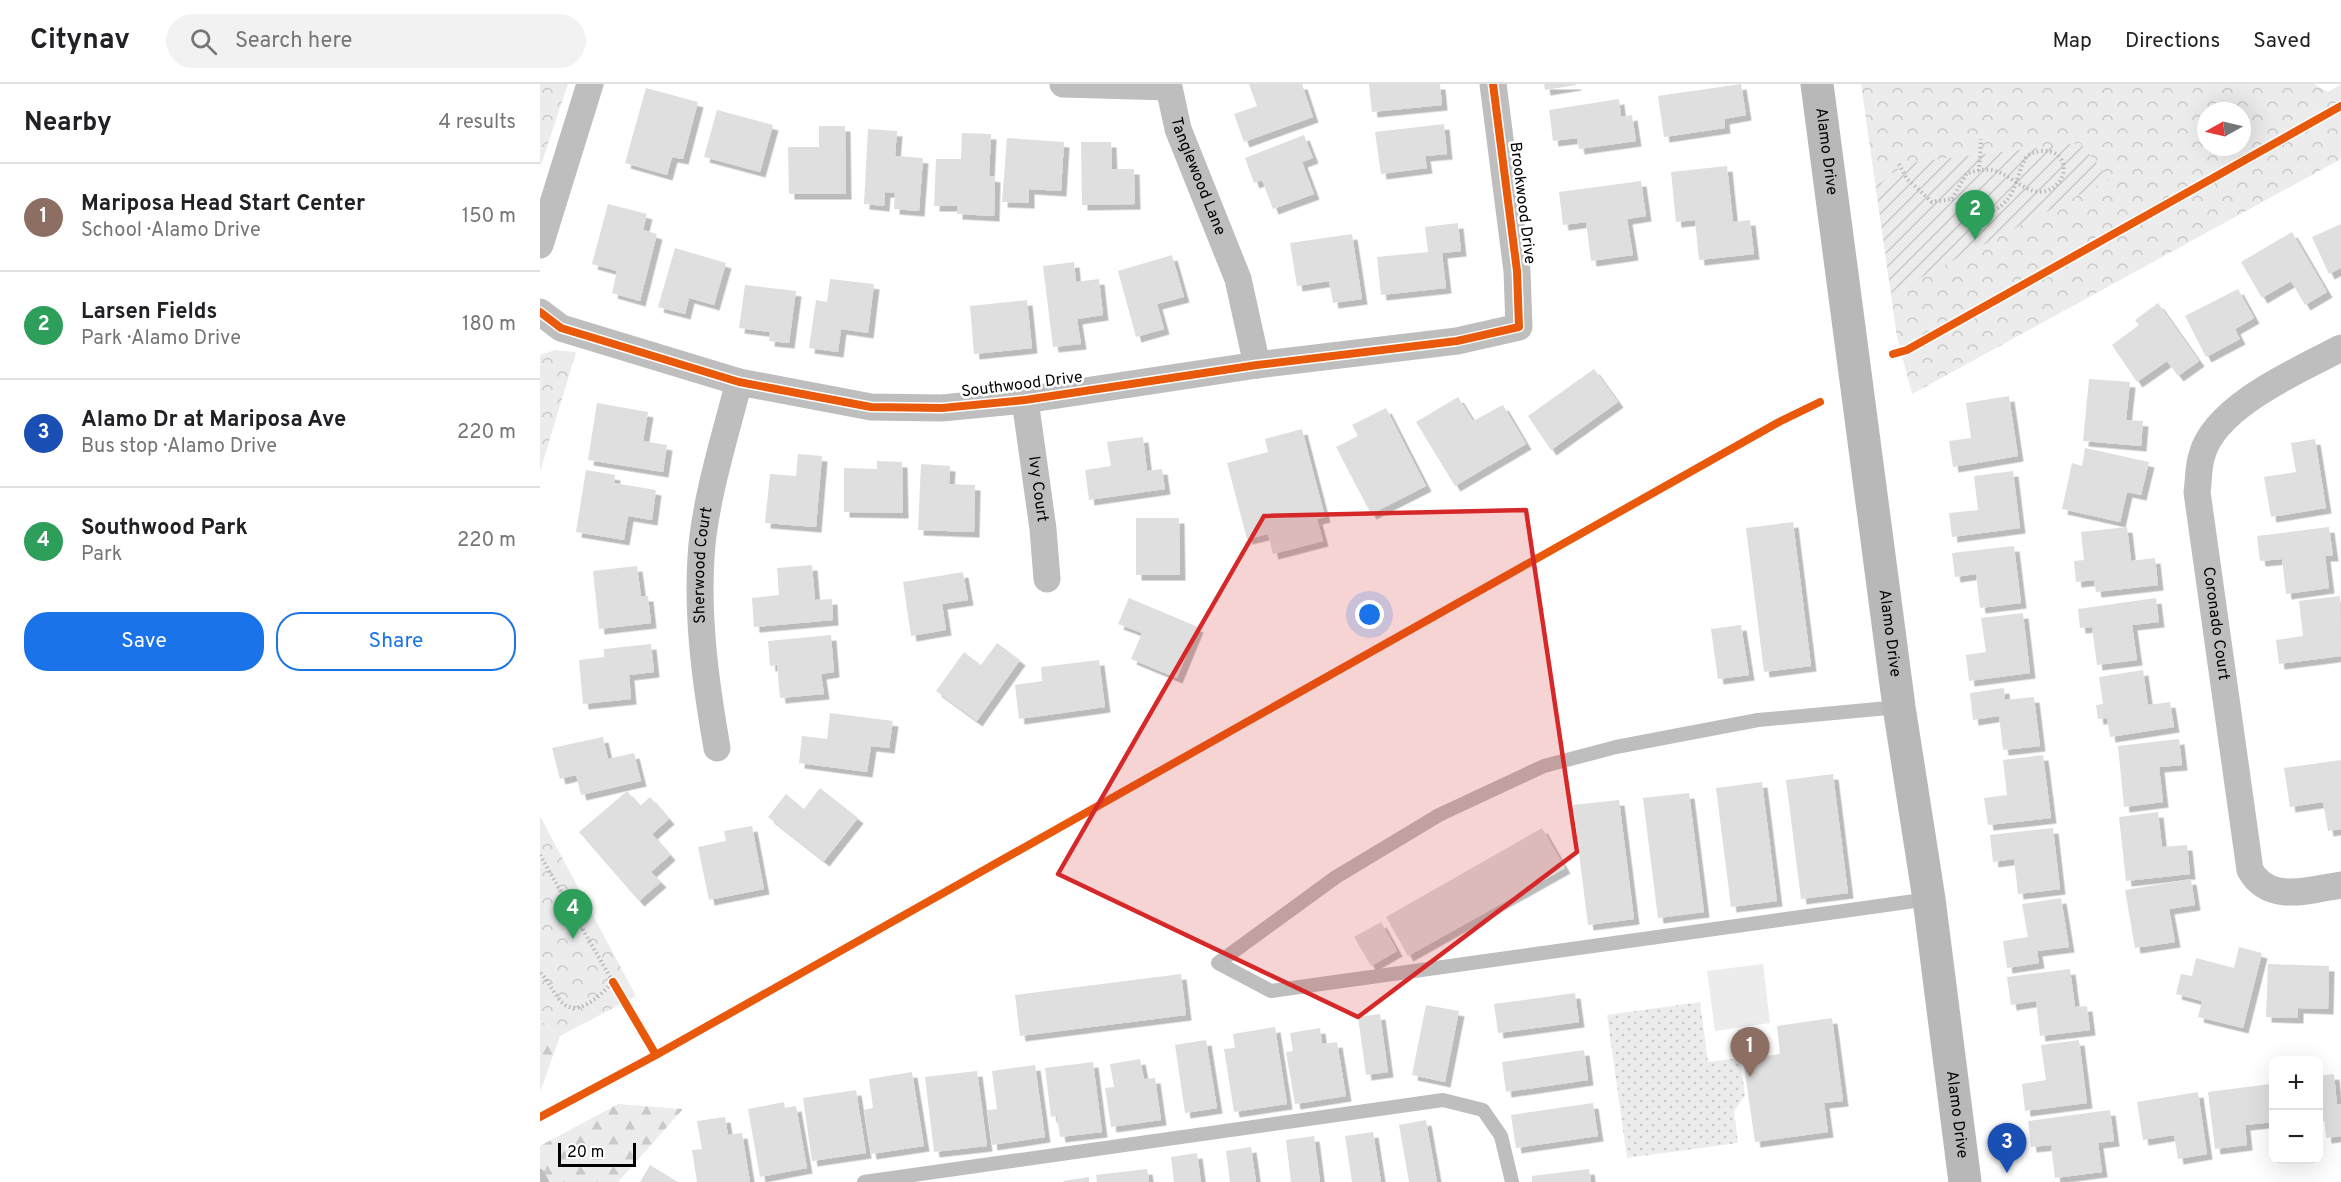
<!DOCTYPE html>
<meta charset="utf-8">
<style>
body{margin:0;font-family:Overpass,sans-serif;background:#f2f2f2;color:#202124}
.controls{position:absolute;right:18px;bottom:18px;display:grid;overflow:hidden;border-radius:12px;box-shadow:0 6px 24px #0002}
.controls button{width:54px;height:54px;display:grid;place-items:center;padding:0;border:0;border-bottom:2px solid #e0e0e0;background:#fff;color:#202124;font:30px sans-serif}
.compass{position:absolute;left:1657px;top:18px;width:54px;height:54px;border-radius:50%;background:#fff;box-shadow:0 6px 24px #0002;rotate:262deg}
.scale{position:absolute;left:18px;bottom:15px;width:78px;box-sizing:border-box;padding-left:6px;border:3px solid #000;border-top:0;font-size:16px;line-height:21px;white-space:nowrap;color:#000;-webkit-text-stroke:4px #fff;paint-order:stroke}
.you{position:absolute;left:830px;top:531px;width:21px;height:21px;margin:-15px;border:4px solid #fff;border-radius:50%;background:#1a73e8;box-shadow:0 0 0 9px #1a73e833}
.badge{display:grid;place-items:center;width:39px;height:39px;border-radius:50%;background:#1a73e8;color:#fff;font-size:20px;font-weight:700}
.pin{position:absolute;translate:-50% -50px;filter:drop-shadow(0 2px 3px #0008)}
.pin::after{content:'';position:absolute;top:32px;width:21px;height:18px;background:inherit;clip-path:polygon(0 0,100% 0,50% 100%)}
.list{margin:0;padding:0;list-style:none}
h2{display:flex;justify-content:space-between;align-items:center;height:78px;margin:0;padding:0 24px;font-size:26px}
h2 small{font-size:20px;font-weight:400;color:#757577}
.list li{display:grid;grid-template-columns:39px 1fr auto;gap:18px;align-items:center;box-sizing:border-box;height:108px;padding:0 24px;border-top:2px solid #e0e0e0}
.list b{display:block;font-size:22px;white-space:nowrap}
.list p{margin:0;font-size:20px;white-space:nowrap;color:#757577}
.list em{font-size:20px;font-style:normal;color:#757577}
.actions{display:flex;gap:12px;padding:18px 24px}
.actions a{flex:1;padding:14px 0;border:2px solid #1a73e8;border-radius:24px;text-align:center;font-size:21px;color:#1a73e8}
.actions .main{background:#1a73e8;color:#fff}
.icon{flex:none;width:33px;height:33px;fill:none;stroke:currentColor;stroke-width:2;stroke-linecap:round;stroke-linejoin:round}
.map{position:relative;flex:none;width:1801px;height:1098px;overflow:hidden}
header{display:flex;align-items:center;gap:36px;box-sizing:border-box;height:84px;padding:0 30px;background:#fff;border-bottom:2px solid #e0e0e0}
header strong{font-size:28px}
nav{display:flex;gap:33px;margin-inline-start:auto;font-size:21px}
.search{width:420px;height:54px;background:#f2f2f2;display:flex;align-items:center;gap:15px;box-sizing:border-box;padding:0 21px;border-radius:33px;color:#757577;font-size:22px}
main{display:flex}
aside{flex:1;background:#fff}
.map>svg:first-child{display:block}
</style>
<header>
<strong>Citynav</strong>
<div class="search"><svg class="icon" aria-label="search" viewBox="0 0 24 24"><circle cx="10" cy="10" r="6"/><path d="M15 15l6 6"/></svg>Search here</div>
<nav><a>Map</a><a>Directions</a><a>Saved</a></nav>
</header>
<main>
<aside>
<h2>Nearby<small>4 results</small></h2>
<ul class="list">
<li><span class="badge" style="background:#8d6e63">1</span><div><b>Mariposa Head Start Center</b><p>School · Alamo Drive</p></div><em>150 m</em></li>
<li><span class="badge" style="background:#2e9e5b">2</span><div><b>Larsen Fields</b><p>Park · Alamo Drive</p></div><em>180 m</em></li>
<li><span class="badge" style="background:#1a4fb4">3</span><div><b>Alamo Dr at Mariposa Ave</b><p>Bus stop · Alamo Drive</p></div><em>220 m</em></li>
<li><span class="badge" style="background:#2e9e5b">4</span><div><b>Southwood Park</b><p>Park</p></div><em>220 m</em></li>
</ul>
<div class="actions"><a class="main">Save</a><a>Share</a></div>
</aside>
<div class="map">
<svg width="1801" height="1098" viewBox="0 0 1801 1098">
<defs>
<pattern id="grass-dots" width="8" height="8" patternUnits="userSpaceOnUse" patternTransform="scale(1.5)"><rect width="8" height="8" fill="#ececec"/><path d="M2 2h.1M6 6h.1" fill="none" stroke="#c9c9c9" stroke-width="1.8" stroke-linecap="round"/></pattern>
<pattern id="forest-firs" width="22" height="20" patternUnits="userSpaceOnUse" patternTransform="scale(1.5)"><rect width="22" height="20" fill="#ececec"/><path d="M5 1l3.5 6h-7zM16 11l3.5 6h-7z" fill="#c9c9c9"/></pattern>
<pattern id="park-crowns" width="20" height="18" patternUnits="userSpaceOnUse" patternTransform="scale(1.5)"><rect width="20" height="18" fill="#ececec"/><path d="M2 6a3 3 0 1 1 6 0M12 15a3 3 0 1 1 6 0" fill="none" stroke="#c9c9c9"/></pattern>
<pattern id="garden-furrows" width="10" height="10" patternUnits="userSpaceOnUse" patternTransform="scale(1.5)"><rect width="10" height="10" fill="#ececec"/><path d="M-1 1l2-2M0 10L10 0M9 11l2-2" fill="none" stroke="#c9c9c9"/></pattern>
<filter id="shadow"><feDropShadow dx="5.5" dy="5.5" stdDeviation="0" flood-color="#0004"/></filter>
</defs>
<rect width="100%" height="100%" fill="#fff"/>
<path fill="url(#grass-dots)" d="M 1160,918 L 1168,978 L 1200,974 L 1205,1012 L 1194,1027 L 1198,1059 L 1087,1074 L 1067,931 Z"/>
<path fill="url(#forest-firs)" d="M 0,936 L 20,952 L 0,1008 Z
M 78,1020 L 143,1025 L 78,1098 L 0,1098 L 0,1062 Z"/>
<path fill="url(#park-crowns)" fill-rule="evenodd" d="M 0,0 L 28,0 L 0,84 Z
M 1321,0 L 1774,0 L 1788,8 L 1801,0 L 1801,75 L 1372,310 L 1357,253 ZM 1666,27 L 1702,27 L 1702,63 L 1666,63 Z
M 15,266 L 36,268 L 0,388 L 0,271 Z
M 0,732 L 96,912 L 20,952 L 0,936 Z"/>
<path fill="url(#garden-furrows)" d="M 1540,59 L 1570,95 L 1351,209 L 1336,103 L 1366,79 Z"/>
<path fill="#ececec" d="M 1223,880 L 1230,939 L 1175,947 L 1167,887 Z"/>
<g fill="none" stroke-linecap="round" stroke-linejoin="round">
<path stroke="#bfbfbf" stroke-width="8" d="M 0,1089 L 5,1098"/>
</g>
<path fill="#dfdfdf" filter="url(#shadow)" d="M 709,0 L 762,0 L 773,33 L 704,58 L 694,30 L 717,22 Z
M 829,0 L 900,0 L 902,21 L 832,28 Z
M 1004,0 L 1036,0 L 1036,1 L 1005,6 Z
M 1201,0 L 1206,31 L 1184,35 L 1185,44 L 1124,53 L 1118,12 Z
M 106,4 L 158,18 L 143,75 L 132,73 L 127,91 L 85,79 Z
M 1079,15 L 1081,33 L 1092,31 L 1096,57 L 1039,65 L 1037,54 L 1013,57 L 1009,26 Z
M 177,26 L 233,41 L 220,88 L 164,73 Z
M 904,40 L 907,70 L 885,72 L 887,84 L 841,90 L 835,48 Z
M 279,42 L 305,42 L 306,110 L 249,110 L 248,63 L 279,63 Z
M 328,45 L 357,47 L 355,72 L 383,74 L 379,127 L 354,125 L 355,109 L 345,108 L 344,122 L 324,120 Z
M 422,49 L 451,50 L 449,92 L 455,93 L 454,132 L 417,130 L 417,122 L 394,122 L 396,75 L 421,75 Z
M 764,51 L 773,74 L 762,78 L 774,110 L 733,125 L 722,96 L 714,99 L 705,74 Z
M 467,54 L 524,58 L 521,107 L 489,105 L 489,119 L 462,118 Z
M 541,58 L 571,58 L 572,85 L 594,85 L 595,120 L 542,121 Z
M 1187,82 L 1193,138 L 1210,136 L 1214,170 L 1159,176 L 1155,136 L 1136,138 L 1131,88 Z
M 1101,97 L 1106,132 L 1087,135 L 1093,171 L 1051,177 L 1046,138 L 1023,141 L 1019,108 Z
M 68,120 L 107,130 L 103,146 L 117,150 L 100,217 L 72,209 L 77,187 L 52,180 Z
M 918,139 L 921,167 L 902,169 L 906,204 L 841,211 L 837,173 L 888,168 L 885,143 Z
M 1801,140 L 1801,184 L 1789,190 L 1772,153 Z
M 1752,148 L 1787,208 L 1765,221 L 1751,197 L 1722,214 L 1701,178 Z
M 812,150 L 822,215 L 793,219 L 789,197 L 757,202 L 750,159 Z
M 135,164 L 186,179 L 174,221 L 149,214 L 145,230 L 118,223 Z
M 632,171 L 644,213 L 617,220 L 624,245 L 596,253 L 578,187 Z
M 534,178 L 536,198 L 559,195 L 563,231 L 537,235 L 541,260 L 513,263 L 503,182 Z
M 290,195 L 334,200 L 328,249 L 301,245 L 298,268 L 269,264 L 276,216 L 287,218 Z
M 205,201 L 256,207 L 249,259 L 229,257 L 230,248 L 199,244 Z
M 1698,205 L 1714,234 L 1695,245 L 1700,255 L 1666,273 L 1645,232 Z
M 487,216 L 492,264 L 434,270 L 430,222 Z
M 1618,219 L 1659,277 L 1638,292 L 1627,277 L 1597,298 L 1572,261 L 1599,241 L 1595,236 Z
M 1054,285 L 1078,318 L 1011,366 L 988,332 Z
M 1549,295 L 1590,298 L 1586,336 L 1603,337 L 1601,362 L 1543,357 Z
M 1469,312 L 1478,372 L 1413,383 L 1409,357 L 1431,354 L 1426,319 Z
M 918,313 L 933,337 L 963,321 L 986,360 L 915,402 L 876,338 Z
M 57,319 L 108,328 L 103,357 L 127,361 L 123,388 L 48,376 Z
M 846,324 L 886,402 L 831,430 L 796,363 L 818,352 L 812,341 Z
M 762,345 L 785,433 L 777,435 L 783,457 L 733,470 L 728,450 L 707,455 L 687,379 L 728,368 L 725,355 Z
M 603,353 L 607,387 L 622,385 L 625,405 L 549,416 L 545,386 L 571,382 L 567,358 Z
M 1775,355 L 1786,424 L 1731,433 L 1724,393 L 1756,388 L 1751,359 Z
M 1545,364 L 1609,378 L 1601,411 L 1587,408 L 1580,438 L 1522,425 L 1532,379 L 1542,382 Z
M 258,370 L 282,372 L 276,443 L 225,439 L 230,390 L 256,392 Z
M 337,377 L 362,378 L 363,429 L 304,428 L 304,384 L 337,385 Z
M 381,380 L 410,382 L 409,400 L 435,401 L 434,448 L 378,446 Z
M 46,386 L 75,391 L 74,399 L 116,406 L 112,436 L 88,432 L 84,456 L 36,448 Z
M 1473,387 L 1480,444 L 1412,453 L 1409,429 L 1438,426 L 1434,392 Z
M 596,434 L 639,434 L 640,491 L 596,491 Z
M 1253,438 L 1271,582 L 1224,588 L 1206,444 Z
M 1587,443 L 1591,477 L 1615,474 L 1618,501 L 1556,508 L 1554,496 L 1536,498 L 1534,477 L 1544,476 L 1541,448 Z
M 1789,443 L 1793,472 L 1785,472 L 1789,504 L 1746,510 L 1742,475 L 1720,477 L 1717,452 Z
M 1474,462 L 1481,519 L 1440,524 L 1436,490 L 1415,493 L 1412,469 Z
M 272,481 L 275,516 L 292,515 L 293,536 L 214,543 L 212,514 L 239,511 L 237,484 Z
M 97,482 L 101,512 L 108,512 L 111,539 L 59,545 L 53,487 Z
M 423,488 L 428,516 L 402,520 L 406,546 L 371,552 L 363,498 Z
M 1800,512 L 1801,572 L 1739,580 L 1736,556 L 1763,552 L 1759,517 Z
M 589,514 L 658,543 L 637,594 L 591,575 L 602,549 L 578,540 Z
M 1616,514 L 1619,538 L 1592,541 L 1597,576 L 1557,581 L 1552,543 L 1540,544 L 1538,525 Z
M 1483,529 L 1490,589 L 1429,597 L 1426,571 L 1446,568 L 1441,534 Z
M 1201,541 L 1209,591 L 1178,595 L 1171,545 Z
M 291,551 L 294,588 L 281,590 L 284,610 L 240,614 L 237,581 L 230,582 L 228,557 Z
M 457,559 L 480,576 L 437,637 L 396,607 L 424,568 L 441,581 Z
M 111,560 L 114,588 L 89,591 L 91,615 L 43,620 L 39,576 L 64,573 L 64,565 Z
M 559,576 L 565,623 L 479,635 L 475,601 L 502,597 L 501,583 Z
M 1603,586 L 1608,621 L 1630,618 L 1634,643 L 1570,653 L 1567,634 L 1558,635 L 1556,621 L 1563,620 L 1559,593 Z
M 1464,604 L 1465,616 L 1494,613 L 1500,662 L 1463,666 L 1459,632 L 1433,636 L 1430,609 Z
M 290,629 L 353,637 L 349,664 L 331,662 L 327,688 L 259,679 L 262,652 L 287,655 Z
M 63,653 L 68,675 L 94,669 L 101,697 L 41,711 L 36,691 L 20,695 L 12,664 Z
M 1639,655 L 1642,681 L 1619,683 L 1623,718 L 1584,723 L 1578,662 Z
M 1503,671 L 1511,734 L 1448,741 L 1444,714 L 1467,711 L 1463,676 Z
M 1801,676 L 1801,745 L 1788,747 L 1783,718 L 1750,723 L 1744,684 Z
M 1293,690 L 1308,809 L 1261,815 L 1246,696 Z
M 1222,698 L 1237,817 L 1191,823 L 1176,704 Z
M 280,704 L 318,734 L 284,777 L 228,733 L 246,710 L 264,725 Z
M 87,707 L 100,722 L 110,713 L 129,735 L 112,750 L 130,771 L 111,788 L 121,798 L 99,817 L 39,748 Z
M 1149,709 L 1164,828 L 1118,834 L 1103,714 Z
M 1079,716 L 1094,835 L 1048,841 L 1033,721 Z
M 1618,728 L 1622,763 L 1647,761 L 1650,790 L 1586,797 L 1579,733 Z
M 212,742 L 224,805 L 169,816 L 158,763 L 186,757 L 184,747 Z
M 1002,744 L 1025,784 L 868,872 L 846,833 Z
M 1513,744 L 1520,805 L 1478,810 L 1474,775 L 1453,778 L 1450,751 Z
M 1651,795 L 1655,821 L 1629,825 L 1635,858 L 1595,864 L 1585,806 Z
M 1521,814 L 1529,863 L 1497,867 L 1499,879 L 1467,884 L 1463,857 L 1488,853 L 1482,820 Z
M 841,838 L 857,867 L 831,882 L 814,853 Z
M 1699,863 L 1722,869 L 1703,944 L 1658,933 L 1662,917 L 1636,910 L 1641,890 L 1652,892 L 1656,874 L 1694,884 Z
M 1728,880 L 1789,882 L 1788,925 L 1758,924 L 1758,934 L 1726,933 Z
M 1530,885 L 1535,923 L 1547,922 L 1550,946 L 1500,952 L 1496,917 L 1471,921 L 1467,893 Z
M 641,890 L 646,931 L 480,952 L 475,911 Z
M 1035,909 L 1039,938 L 958,949 L 954,920 Z
M 886,921 L 919,927 L 905,998 L 872,991 Z
M 840,930 L 848,988 L 826,991 L 818,933 Z
M 1292,934 L 1303,1017 L 1284,1019 L 1288,1048 L 1215,1058 L 1203,975 L 1240,970 L 1237,942 Z
M 735,943 L 747,1020 L 694,1028 L 684,965 L 695,964 L 693,950 Z
M 780,944 L 782,960 L 797,958 L 806,1012 L 755,1020 L 746,968 L 753,967 L 750,949 Z
M 666,956 L 677,1024 L 645,1029 L 635,961 Z
M 1539,956 L 1547,1019 L 1485,1027 L 1482,1000 L 1506,996 L 1501,961 Z
M 1044,966 L 1048,996 L 966,1008 L 962,978 Z
M 600,975 L 604,995 L 615,994 L 621,1036 L 571,1043 L 565,1004 L 574,1003 L 570,980 Z
M 553,978 L 562,1048 L 520,1053 L 517,1032 L 511,1033 L 505,984 Z
M 495,981 L 505,1053 L 452,1061 L 447,1026 L 457,1025 L 452,987 Z
M 437,987 L 447,1062 L 394,1068 L 385,993 Z
M 372,988 L 384,1062 L 331,1070 L 324,1026 L 333,1024 L 329,995 Z
M 1794,990 L 1797,1021 L 1801,1020 L 1801,1052 L 1786,1054 L 1784,1031 L 1778,1032 L 1778,992 Z
M 1730,1000 L 1734,1038 L 1705,1041 L 1707,1061 L 1675,1065 L 1668,1008 Z
M 316,1006 L 326,1069 L 272,1077 L 263,1014 Z
M 1658,1008 L 1667,1070 L 1638,1075 L 1634,1051 L 1603,1056 L 1597,1018 Z
M 244,1018 L 245,1024 L 256,1022 L 267,1084 L 220,1093 L 208,1025 Z
M 1053,1019 L 1058,1052 L 976,1064 L 971,1031 Z
M 1570,1026 L 1574,1057 L 1558,1059 L 1562,1088 L 1515,1094 L 1511,1061 L 1491,1063 L 1488,1037 Z
M 185,1033 L 188,1051 L 202,1049 L 210,1098 L 157,1098 L 152,1066 L 162,1065 L 157,1037 Z
M 886,1036 L 897,1098 L 869,1098 L 859,1041 Z
M 833,1048 L 841,1098 L 812,1098 L 805,1052 Z
M 774,1052 L 780,1098 L 751,1098 L 746,1056 Z
M 711,1063 L 716,1098 L 690,1098 L 686,1067 Z
M 657,1069 L 661,1098 L 634,1098 L 631,1073 Z
M 110,1081 L 138,1098 L 100,1098 Z
M 607,1085 L 609,1098 L 557,1098 L 556,1091 Z
M 1049,1085 L 1051,1098 L 992,1098 L 992,1092 Z
M 549,1093 L 549,1098 L 524,1098 L 523,1097 Z"/>
<g fill="none" stroke-linecap="round" stroke-linejoin="round">
<path stroke="#b9b9b9" stroke-width="4" stroke-dasharray="1.5 3" stroke-linecap="butt" d="M 1359,80 L 1367,95 L 1392,118 L 1412,115 C 1429,135 1457,134 1471,110 C 1478,98 1479,84 1487,72 C 1492,69 1495,68 1500,67 C 1531,64 1530,100 1506,107 C 1488,112 1471,91 1455,87 C 1446,84 1436,87 1427,89 L 1412,115
M 1439,87 L 1441,55
M 0,771 L 73,898 C 61,910 36,938 19,915 C 12,906 8,897 0,888"/>
<path stroke="#bebebe" stroke-width="14" d="M 1359,623 L 1218,636 L 1076,663 L 1004,682 L 899,731 L 796,793 L 678,879 L 731,907 L 1389,815
M 324,1098 L 903,1016 L 943,1026 L 961,1052 L 972,1098"/>
<g stroke="#bebebe" stroke-width="27">
<path id="s1" d="M 523,0 L 629,3 L 638,45 L 698,195 L 717,281"/>
<path d="M 0,161 L 50,0"/>
<path d="M 0,228 L 21,244 L 199,298 L 331,323 L 402,324 L 485,316 L 717,281 L 917,257 L 979,243 L 977,187 L 953,0"/>
<path id="s2" d="M 1801,264 C 1759,286 1675,322 1662,371 C 1658,382 1659,396 1657,408 L 1710,786 C 1729,820 1769,806 1801,801"/>
<path id="s3" d="M 485,316 L 503,445 L 507,495"/>
<path id="s4" d="M 177,664 C 166,601 157,537 161,473 C 164,419 185,352 199,298"/>
</g>
<path stroke="#b8b8b8" stroke-width="33" id="s5" d="M 1277,0 L 1359,623 L 1389,815 L 1425,1098"/>
<g stroke="#fff" stroke-width="11">
<path id="cycleway" d="M 0,228 L 21,244 L 199,298 L 331,323 L 402,324 L 485,316 L 717,281 L 917,257 L 979,243 L 977,187 L 953,0
M 1353,270 L 1367,266 L 1801,22
M 73,898 L 116,971
M 0,1033 L 116,971 L 1239,338 L 1280,318"/>
</g>
<use href="#cycleway" stroke="#e8590c" stroke-width="8"/>
</g>
<path fill="#d62828" fill-opacity="0.2" stroke="#d62828" stroke-width="4.5" stroke-linejoin="round" d="M 986,426 L 1037,768 L 818,933 L 518,790 L 724,432 Z"/>
<g text-anchor="middle" dominant-baseline="central" stroke-width="5" stroke-linejoin="round" paint-order="stroke">
<g font-size="16" fill="#000" stroke="#fff">
<text stroke="none"><textPath href="#s5" startOffset="68">Alamo Drive</textPath></text>
<text stroke="none"><textPath href="#s1" startOffset="200">Tanglewood Lane</textPath></text>
<text transform="translate(982 119) rotate(83)">Brookwood Drive</text>
<text transform="translate(482 301) rotate(-7)">Southwood Drive</text>
<text stroke="none"><textPath href="#s3" startOffset="90">Ivy Court</textPath></text>
<text stroke="none"><textPath href="#s4" startOffset="184">Sherwood Court</textPath></text>
<text stroke="none"><textPath href="#s2" startOffset="350">Coronado Court</textPath></text>
<text stroke="none"><textPath href="#s5" startOffset="554">Alamo Drive</textPath></text>
<text stroke="none"><textPath href="#s5" startOffset="1040">Alamo Drive</textPath></text>
</g>
</g>
</svg>
<div class="controls">
<button>+</button>
<button>−</button>
</div>
<svg class="compass" viewBox="-18 -18 36 36"><path d="M0-13l5 13h-10z" fill="#e53935"/><path d="M0 13l5-13h-10z" fill="#757577"/></svg>
<div class="scale">20 m</div>
<div class="you"></div>
<div class="pin badge" style="left:1210px;top:993px;background:#8d6e63">1</div>
<div class="pin badge" style="left:1435px;top:156px;background:#2e9e5b">2</div>
<div class="pin badge" style="left:1467px;top:1089px;background:#1a4fb4">3</div>
<div class="pin badge" style="left:33px;top:855px;background:#2e9e5b">4</div>
</div>
</main>
